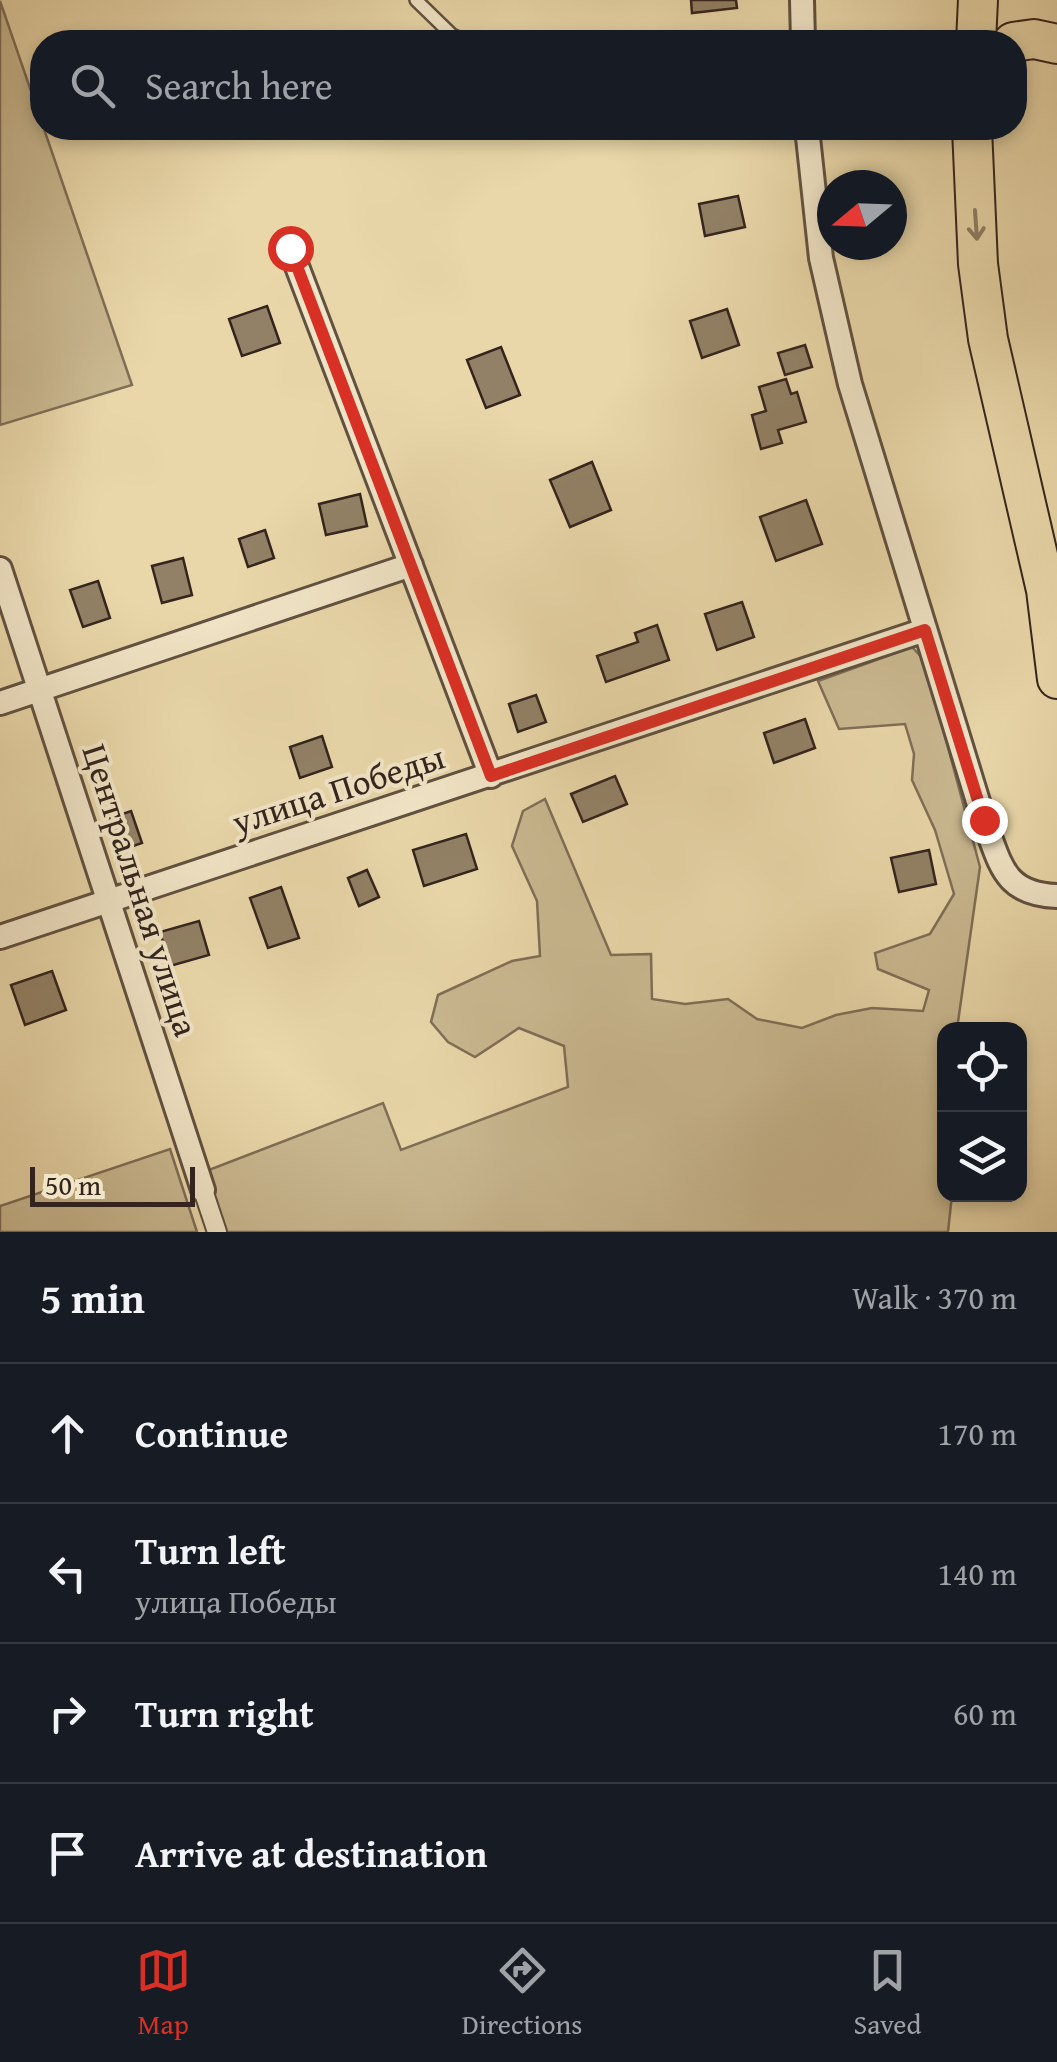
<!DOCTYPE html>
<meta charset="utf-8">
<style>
body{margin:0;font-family:"Gentium Book Plus",serif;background:#20242c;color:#f1f3f6}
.controls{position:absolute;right:30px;bottom:30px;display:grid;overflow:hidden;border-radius:20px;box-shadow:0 5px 15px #0003}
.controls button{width:90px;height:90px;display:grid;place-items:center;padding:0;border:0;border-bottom:2px solid #363941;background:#171b24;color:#f1f3f6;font:50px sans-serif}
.compass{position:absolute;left:817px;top:170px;width:90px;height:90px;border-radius:50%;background:#171b24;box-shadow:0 5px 15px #0003;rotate:251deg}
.scale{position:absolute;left:30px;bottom:25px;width:165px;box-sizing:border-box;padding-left:10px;border:5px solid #34241d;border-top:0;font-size:28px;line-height:35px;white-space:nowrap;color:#34241d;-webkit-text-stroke:8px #f1e5c7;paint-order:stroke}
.stop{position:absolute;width:30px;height:30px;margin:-22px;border:8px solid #d93025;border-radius:50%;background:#fff}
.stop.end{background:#d93025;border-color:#fff;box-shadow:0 2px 10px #0008}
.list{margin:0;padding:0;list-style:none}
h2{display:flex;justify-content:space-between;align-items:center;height:130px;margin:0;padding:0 40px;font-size:42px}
h2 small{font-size:32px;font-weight:400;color:#9ea1a6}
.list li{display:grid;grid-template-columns:65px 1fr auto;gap:30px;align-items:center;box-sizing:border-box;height:140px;padding:0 40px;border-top:2px solid #363941}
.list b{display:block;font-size:38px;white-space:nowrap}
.list p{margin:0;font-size:32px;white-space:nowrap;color:#9ea1a6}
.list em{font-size:32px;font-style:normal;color:#9ea1a6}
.icon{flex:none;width:55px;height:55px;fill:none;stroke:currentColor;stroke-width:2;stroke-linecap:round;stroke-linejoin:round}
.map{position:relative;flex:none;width:1057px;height:1232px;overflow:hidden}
.search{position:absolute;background:#171b24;box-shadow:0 5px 15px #0003;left:30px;right:30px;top:30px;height:110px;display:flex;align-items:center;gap:25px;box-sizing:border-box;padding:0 35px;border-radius:40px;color:#9ea1a6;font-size:38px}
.sheet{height:690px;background:#171b24}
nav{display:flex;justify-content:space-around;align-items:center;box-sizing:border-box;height:140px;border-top:2px solid #363941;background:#171b24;font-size:28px;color:#9ea1a6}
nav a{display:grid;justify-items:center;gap:5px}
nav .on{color:#d93025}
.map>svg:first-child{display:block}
</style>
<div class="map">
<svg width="1057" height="1232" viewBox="0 0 1057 1232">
<rect width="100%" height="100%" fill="#e9d7a9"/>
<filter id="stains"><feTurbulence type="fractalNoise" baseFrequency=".002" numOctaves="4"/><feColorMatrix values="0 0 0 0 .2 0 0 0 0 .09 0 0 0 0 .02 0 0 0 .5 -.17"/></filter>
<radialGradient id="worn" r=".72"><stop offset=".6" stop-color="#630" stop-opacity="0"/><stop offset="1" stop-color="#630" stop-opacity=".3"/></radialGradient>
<path fill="#cab991" stroke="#7f6e57" stroke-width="2.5" d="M 0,1 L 132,385 L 0,425 Z
M 912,647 L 925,661 L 980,867 L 957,1029 L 944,1030 L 944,1194 L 952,1195 L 948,1232 L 221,1232 L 201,1173 L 383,1103 L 401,1150 L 568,1087 L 564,1046 L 519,1028 L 475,1057 L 448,1042 L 431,1022 L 438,995 L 512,961 L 540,956 L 537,901 L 512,846 L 523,811 L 545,799 L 611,955 L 651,954 L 652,999 L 685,1004 L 728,999 L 757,1019 L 802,1028 L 836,1015 L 872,1008 L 923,1011 L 929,990 L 878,969 L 875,953 L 930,934 L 954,894 L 935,830 L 912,780 L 914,754 L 905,724 L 839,729 L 818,681 Z
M 170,1149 L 197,1232 L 0,1232 L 0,1206 Z"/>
<path fill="#928166" stroke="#34241d" stroke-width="2.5" d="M 691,0 L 736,0 L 737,8 L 692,13 Z
M 738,196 L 745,227 L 705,236 L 699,204 Z
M 267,306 L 280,343 L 242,356 L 229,319 Z
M 727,309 L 739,345 L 702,358 L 690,321 Z
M 805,345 L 812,367 L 785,375 L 778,353 Z
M 501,347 L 520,395 L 486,408 L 467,360 Z
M 786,379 L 791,394 L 797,392 L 806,422 L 778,430 L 782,443 L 761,449 L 752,415 L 766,411 L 759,387 Z
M 592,462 L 611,510 L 570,527 L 550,480 Z
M 360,494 L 367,526 L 326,535 L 319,504 Z
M 806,500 L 822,544 L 776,561 L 760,517 Z
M 265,530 L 274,558 L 248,567 L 239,539 Z
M 183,558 L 192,595 L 162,603 L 152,566 Z
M 98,581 L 110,618 L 83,627 L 70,590 Z
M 742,602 L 754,637 L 717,650 L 705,614 Z
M 657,625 L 669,660 L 606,682 L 597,656 L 638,642 L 635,633 Z
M 536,695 L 546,722 L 518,732 L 509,704 Z
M 805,719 L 815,748 L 774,763 L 764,733 Z
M 322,736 L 332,767 L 300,778 L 290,747 Z
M 615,776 L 627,804 L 583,822 L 571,794 Z
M 131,811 L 142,843 L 116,852 L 105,820 Z
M 466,834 L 477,869 L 424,886 L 413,850 Z
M 929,850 L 936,884 L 899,892 L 891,858 Z
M 367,870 L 379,897 L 359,906 L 348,878 Z
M 281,887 L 299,938 L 268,948 L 250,898 Z
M 199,921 L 209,955 L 170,966 L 160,932 Z
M 52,971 L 66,1010 L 25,1025 L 11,985 Z"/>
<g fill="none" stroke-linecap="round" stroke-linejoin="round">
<g stroke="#615140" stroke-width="16">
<path id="service" d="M 416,0 L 452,35 L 466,42"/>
</g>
<g stroke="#615140" stroke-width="22">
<path id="pedestrian" d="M 203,1190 L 217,1232"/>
</g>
<g stroke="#615140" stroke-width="28">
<path id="minor" d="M 802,0 L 803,42
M 807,128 L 821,258 L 850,384 L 984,821 C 1001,864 1003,894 1057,896
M 290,248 L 491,776
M 0,569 L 203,1190
M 0,703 L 411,565
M 0,937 L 925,630"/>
</g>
<g stroke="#34241d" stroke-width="42">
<path id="primary" d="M 976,42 L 978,0
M 1013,42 L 1034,39 L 1057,44
M 972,128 L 978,264 L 988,339 L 1046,590 L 1057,679"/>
</g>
<use href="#service" stroke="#f1e5c7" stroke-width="11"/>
<use href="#pedestrian" stroke="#f1e5c7" stroke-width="18"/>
<use href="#minor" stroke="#f1e5c7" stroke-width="22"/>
<use href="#primary" stroke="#e9d7a9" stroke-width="38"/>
</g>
<defs><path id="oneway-shaft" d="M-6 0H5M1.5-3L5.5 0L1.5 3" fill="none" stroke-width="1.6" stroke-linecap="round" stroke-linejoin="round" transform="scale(2.5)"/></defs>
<use stroke="#8e7e63" href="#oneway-shaft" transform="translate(976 225) rotate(86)"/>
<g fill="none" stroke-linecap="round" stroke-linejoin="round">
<path stroke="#d93025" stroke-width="12" d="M 290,248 L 491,776 L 925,630 L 984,820"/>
</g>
<g text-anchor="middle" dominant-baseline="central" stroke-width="8" stroke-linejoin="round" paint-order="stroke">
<g font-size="35" fill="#34241d" stroke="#f1e5c7">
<text transform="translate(338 789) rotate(-18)">улица Победы</text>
<text transform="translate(141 890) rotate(72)">Центральная улица</text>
</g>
</g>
<rect width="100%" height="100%" filter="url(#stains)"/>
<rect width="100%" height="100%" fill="url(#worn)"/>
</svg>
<div class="controls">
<button><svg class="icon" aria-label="locate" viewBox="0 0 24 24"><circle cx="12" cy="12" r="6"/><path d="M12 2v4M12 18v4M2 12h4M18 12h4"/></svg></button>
<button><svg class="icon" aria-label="layers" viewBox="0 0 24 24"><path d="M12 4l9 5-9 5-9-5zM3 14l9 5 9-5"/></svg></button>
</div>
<svg class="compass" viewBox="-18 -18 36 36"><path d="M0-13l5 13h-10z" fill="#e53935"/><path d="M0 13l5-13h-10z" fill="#9ea1a6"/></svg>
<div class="scale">50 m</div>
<div class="stop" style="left:290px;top:248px"></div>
<div class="stop end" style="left:984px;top:820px"></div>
<div class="search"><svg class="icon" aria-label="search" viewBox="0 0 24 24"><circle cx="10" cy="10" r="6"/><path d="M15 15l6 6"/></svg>Search here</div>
</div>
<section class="sheet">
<h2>5 min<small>Walk · 370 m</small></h2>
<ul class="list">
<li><svg class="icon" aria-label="ahead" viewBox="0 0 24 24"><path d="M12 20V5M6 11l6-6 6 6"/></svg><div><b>Continue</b></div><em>170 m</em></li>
<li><svg class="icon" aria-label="left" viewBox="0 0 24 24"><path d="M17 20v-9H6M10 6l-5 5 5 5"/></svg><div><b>Turn left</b><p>улица Победы</p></div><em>140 m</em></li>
<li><svg class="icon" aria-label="right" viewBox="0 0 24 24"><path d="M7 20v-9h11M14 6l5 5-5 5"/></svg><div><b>Turn right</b></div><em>60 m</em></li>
<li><svg class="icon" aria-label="arrive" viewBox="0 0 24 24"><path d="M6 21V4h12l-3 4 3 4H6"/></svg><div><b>Arrive at destination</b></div></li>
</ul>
</section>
<nav>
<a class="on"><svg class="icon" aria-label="map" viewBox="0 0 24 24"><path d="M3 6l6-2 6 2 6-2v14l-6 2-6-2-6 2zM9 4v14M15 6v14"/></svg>Map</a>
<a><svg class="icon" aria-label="directions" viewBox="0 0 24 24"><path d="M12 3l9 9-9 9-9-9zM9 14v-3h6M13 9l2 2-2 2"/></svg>Directions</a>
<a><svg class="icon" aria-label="saved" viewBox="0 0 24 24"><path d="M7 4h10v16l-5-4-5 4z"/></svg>Saved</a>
</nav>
